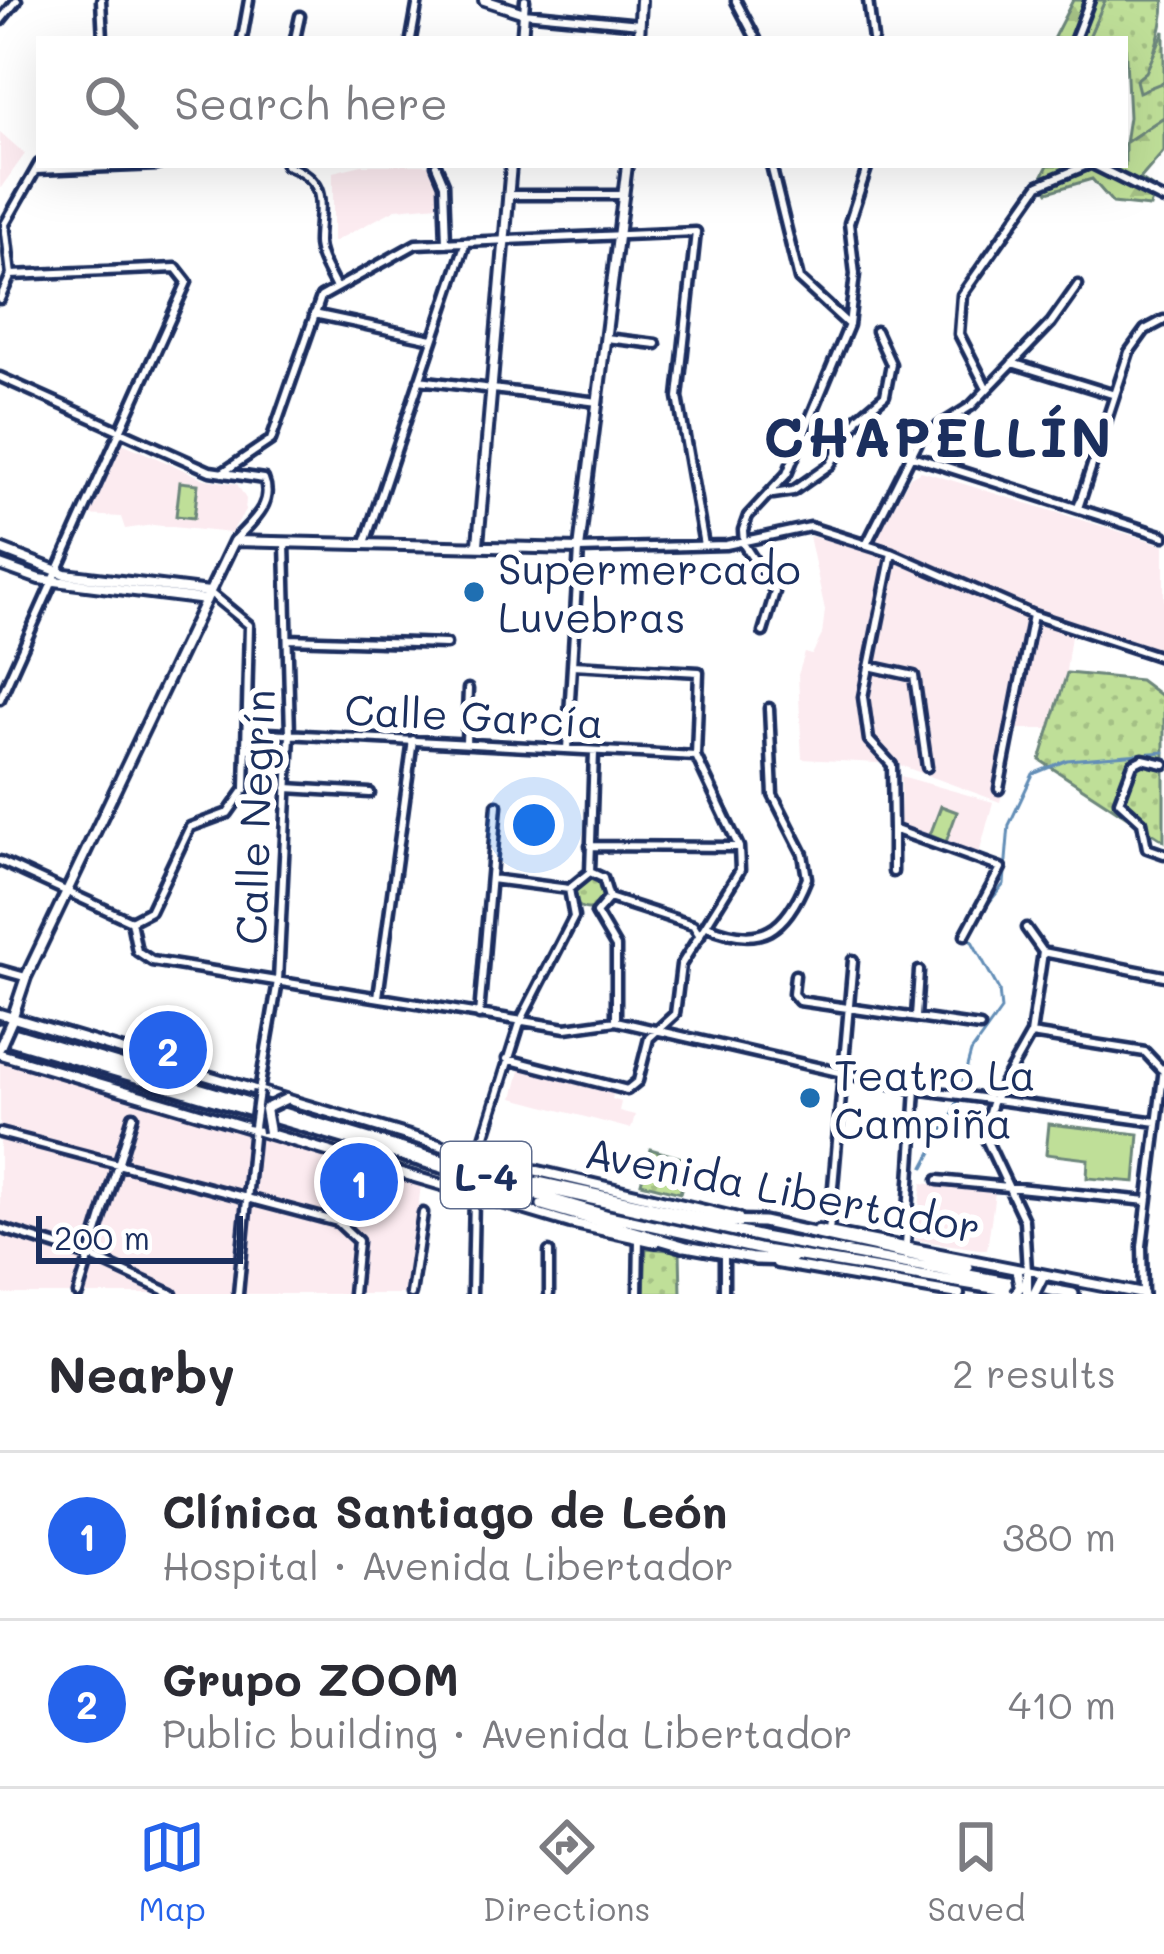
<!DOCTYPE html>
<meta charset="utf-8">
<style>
body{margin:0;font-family:Mali,sans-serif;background:#f7f7f7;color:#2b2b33}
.scale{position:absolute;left:36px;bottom:30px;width:207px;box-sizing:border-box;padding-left:12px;border:6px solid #1b2f5e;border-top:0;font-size:33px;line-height:42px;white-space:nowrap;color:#1b2f5e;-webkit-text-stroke:9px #fff;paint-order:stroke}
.you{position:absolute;left:534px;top:825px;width:42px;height:42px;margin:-30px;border:9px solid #fff;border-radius:50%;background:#1a73e8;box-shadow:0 0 0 18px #1a73e833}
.badge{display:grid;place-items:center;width:78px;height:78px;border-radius:50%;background:#2563eb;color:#fff;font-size:39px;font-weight:700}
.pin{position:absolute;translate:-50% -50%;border:6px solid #fff;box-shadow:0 3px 12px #0006}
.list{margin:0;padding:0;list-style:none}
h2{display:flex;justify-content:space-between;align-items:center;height:156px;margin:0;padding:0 48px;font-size:51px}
h2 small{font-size:39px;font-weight:400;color:#7c7c81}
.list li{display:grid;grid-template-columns:78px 1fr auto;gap:36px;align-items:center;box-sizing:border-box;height:168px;padding:0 48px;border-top:3px solid #e1e1e2}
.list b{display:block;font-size:45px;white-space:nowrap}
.list p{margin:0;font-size:39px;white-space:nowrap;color:#7c7c81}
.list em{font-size:39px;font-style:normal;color:#7c7c81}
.icon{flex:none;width:66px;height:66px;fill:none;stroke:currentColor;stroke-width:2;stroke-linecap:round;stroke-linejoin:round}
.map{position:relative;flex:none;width:1164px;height:1294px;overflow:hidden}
.search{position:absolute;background:#fff;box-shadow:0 12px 48px #0002;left:36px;right:36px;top:36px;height:132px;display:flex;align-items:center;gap:30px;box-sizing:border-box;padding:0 42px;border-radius:0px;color:#7c7c81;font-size:45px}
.sheet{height:492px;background:#fff}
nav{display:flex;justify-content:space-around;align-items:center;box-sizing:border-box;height:168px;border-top:3px solid #e1e1e2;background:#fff;font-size:33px;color:#7c7c81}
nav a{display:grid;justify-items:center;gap:6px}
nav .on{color:#2563eb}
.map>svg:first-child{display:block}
</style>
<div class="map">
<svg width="1164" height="1294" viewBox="0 0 1164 1294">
<defs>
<pattern id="green-dots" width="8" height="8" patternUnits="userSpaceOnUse" patternTransform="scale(3)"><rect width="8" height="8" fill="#bfdf98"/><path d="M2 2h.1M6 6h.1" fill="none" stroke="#a4c085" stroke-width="1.8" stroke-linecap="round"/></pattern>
<pattern id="forest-firs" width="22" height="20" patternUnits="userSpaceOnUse" patternTransform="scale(3)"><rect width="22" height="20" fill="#bfdf98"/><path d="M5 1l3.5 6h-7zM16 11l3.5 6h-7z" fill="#a4c085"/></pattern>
</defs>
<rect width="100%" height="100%" fill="#fff"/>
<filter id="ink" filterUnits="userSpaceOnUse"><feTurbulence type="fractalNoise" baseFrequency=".00833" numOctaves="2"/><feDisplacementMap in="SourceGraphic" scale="24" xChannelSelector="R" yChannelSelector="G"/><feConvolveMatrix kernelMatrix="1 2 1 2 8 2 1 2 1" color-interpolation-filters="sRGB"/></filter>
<g filter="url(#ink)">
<path fill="#fcebf0" d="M 0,132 L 25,154 L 0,189 Z
M 362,165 L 429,165 L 438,177 L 438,205 L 396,209 L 333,242 L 333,172 Z
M 122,443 L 205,479 L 237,484 L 246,499 L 245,511 L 231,533 L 153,525 L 125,529 L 121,517 L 85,515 Z
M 921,471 L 1164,545 L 1164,663 L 1071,635 L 1058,729 L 1017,729 L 1000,802 L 897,764 L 802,759 L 798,675 L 805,653 L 812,655 L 822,635 L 825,610 L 809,536 L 869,550 L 910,477 Z
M 901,776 L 993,802 L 979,854 L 900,825 Z
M 0,1059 L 421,1185 L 407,1294 L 0,1294 Z
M 521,1067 L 614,1091 L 612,1099 L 621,1102 L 619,1111 L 635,1115 L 631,1129 L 513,1098 Z
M 922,1183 L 995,1192 L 987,1250 L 915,1240 Z"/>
<path fill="url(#green-dots)" stroke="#6d877b" stroke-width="3" d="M 1105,0 L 1164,0 C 1164,34 1150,52 1148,85 L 1164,82 L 1164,117 L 1125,143 L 1129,117 L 1125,39 L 1088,39 Z
M 1067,673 L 1140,680 L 1164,698 L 1164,841 L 1040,760 Z
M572 893a16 16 0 1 1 32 0a16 16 0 1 1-32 0Z
M 650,1149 L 689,1160 L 680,1193 L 641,1183 Z
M 646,1248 L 680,1251 L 681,1294 L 644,1294 Z"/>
<path fill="url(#forest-firs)" stroke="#6d877b" stroke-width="3" d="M 1073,0 L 1105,0 L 1088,39 L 1053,39 Z
M 1164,31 L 1164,82 L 1139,92 L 1136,80 L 1146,72 Z
M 1164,117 L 1164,151 L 1140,179 L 1155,189 L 1150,207 L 1113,203 L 1092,179 L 1048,192 L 1041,179 L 1048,165 L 1125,165 L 1125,143 Z"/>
<path fill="#bfdf98" stroke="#6d877b" stroke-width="3" d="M 180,482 L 198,484 L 194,518 L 176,516 Z
M 941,806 L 957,812 L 946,842 L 930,835 Z
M 1049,1124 L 1139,1134 L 1135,1182 L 1087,1178 L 1088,1159 L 1046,1154 Z"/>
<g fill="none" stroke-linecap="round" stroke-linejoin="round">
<path stroke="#638eb7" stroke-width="3" d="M 978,916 L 1004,884 L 1009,825 L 1033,774 L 1067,760 L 1164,752
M 924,1167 L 955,1109 L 971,1052 L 1001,1010 L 999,990 L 968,934"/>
<g stroke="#1b2f5e" stroke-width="15">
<path id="minor" d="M 101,0 L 103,39
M 525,0 L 524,13 L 640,24
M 868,0 L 873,39
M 736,1 L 756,39
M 0,21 L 17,0
M 242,39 L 249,0
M 295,39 L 300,16
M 411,39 L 418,0
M 1075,39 L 1090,0
M 286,165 C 331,181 318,206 318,243 C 318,257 330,275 336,288
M 436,165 L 444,184 L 446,243
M 771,165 L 799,279 L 849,325
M 1094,165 L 1164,200
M 36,170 L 158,165
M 508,195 L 624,195
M 0,299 L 11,275 L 5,224 L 39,164
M 314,314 L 432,339
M 606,338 L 656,344
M 1012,363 L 1115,395
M 0,377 L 210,471 L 264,479 C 275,505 250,523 234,541
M 419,380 L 598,402
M 986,387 L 959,334 L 962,295 L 1039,185 L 1087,165
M 909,455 L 1164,536
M 222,473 L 271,440 L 321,297 L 416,244 L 696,232 L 678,397 L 704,545
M 773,494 L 793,491 L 830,465 L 859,417 L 885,395 L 891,364 L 876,331
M 1078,508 L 1129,352 L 1145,330 L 1164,320
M 365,543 L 466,242
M 867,543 L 920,438 L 971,406 L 1051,323 L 1078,285
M 892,553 L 863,697 L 869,740 L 892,765 L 893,829 L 1001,868 L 965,935
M 763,632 L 775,592 L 744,545 L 743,530 L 748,516 L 787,474 L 849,325 L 855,274 L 849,223 L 868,165
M 288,639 L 446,644
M 869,666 L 914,676 L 927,767
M 0,699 L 187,282 L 176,268 L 11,275
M 248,732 L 696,756
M 466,742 L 468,689
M 567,749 L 579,549 L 726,545 L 810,527 L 892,553 L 1033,615 L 1164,658
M 1164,764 L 1143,759 L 1133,764 L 1119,801 L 1142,822 L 1147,848 L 1164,854
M 287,788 L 370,793
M 999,789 L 1033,615
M 893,829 L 893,872
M 590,846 L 737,847
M 0,861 L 131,921
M 590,872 L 603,878 L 609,898
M 491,879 L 569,889
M 609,898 L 596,913 L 616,947 L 616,1021
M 609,898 L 693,925 L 700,936
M 131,921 L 137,951 L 152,961 L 566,1028 L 616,1021 L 908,1088 L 1157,1122
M 131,921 L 150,911 L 190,827 L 228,813 L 245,789 L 249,625 L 209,592
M 707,926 C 761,949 786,931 807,878 L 803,854 L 773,795 L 769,708
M 1026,928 L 1043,952 L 1031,1034 L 992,1103 L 983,1133 L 1024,1220 L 1027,1271
M 1043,952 L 1164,976
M 0,970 L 25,977
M 795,975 L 793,994 L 799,1001 L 980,1027
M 378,997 L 413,740
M 479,1015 L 497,805
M 916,1017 L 919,971
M 1031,1034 L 1145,1052 L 1161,1069
M 507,1059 L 627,1090 L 638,1081 L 649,1038 L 675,1014 L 681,965 L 740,870 L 739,847 L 696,756 L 699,672 L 573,665
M 259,1091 L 278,981 L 290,735 L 285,543
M 0,1133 L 338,1222 L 358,1241 L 353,1294
M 483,1158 L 481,1148 L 521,1020 L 574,917 L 569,889 L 590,872 L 594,752
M 938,1180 L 1147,1201
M 0,1228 L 92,1257 L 172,1294
M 829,1232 L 853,960
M 906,1245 L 916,1089
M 78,1294 L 133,1116
M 238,1294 L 254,1127
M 411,1294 L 423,1213
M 472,1294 L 474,1196
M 549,1294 L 549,1252
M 638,1294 L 639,1239
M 724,1294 L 724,1252
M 1143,1294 L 1142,1246 L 1164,1068"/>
</g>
<g stroke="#1b2f5e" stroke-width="16">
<path id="tertiary" d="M 484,0 L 524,13 L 522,39
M 639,39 L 641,0
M 478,544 L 511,165
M 0,549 L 65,574 L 209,592
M 0,565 L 39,579 L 206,600
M 11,1022 L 26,977 L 234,541 L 579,549 L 627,165"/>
</g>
<g stroke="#1b2f5e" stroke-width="16">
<path id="secondary" d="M 0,1014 L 483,1158 L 738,1218
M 0,1054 L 570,1223 L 656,1242
M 818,1230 L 1143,1294
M 683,1246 L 756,1259
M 777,1263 L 959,1294"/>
</g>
<g stroke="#1b2f5e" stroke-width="18">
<path id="primary" d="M 0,1029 L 507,1180 L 762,1237 L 1073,1294
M 0,1037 L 609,1216 L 758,1249 L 1030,1294
M 538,1182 L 717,1221 L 763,1222 L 968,1267
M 542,1205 L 683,1246
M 755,1259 L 791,1260"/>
</g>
<use href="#minor" stroke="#fff" stroke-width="6"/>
<use href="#tertiary" stroke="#fff" stroke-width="8"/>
<use href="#secondary" stroke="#fff" stroke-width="8"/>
<use href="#primary" stroke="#fff" stroke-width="9"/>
<g stroke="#1b2f5e" stroke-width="15" stroke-linecap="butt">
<path id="minor-bridge" d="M 254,1127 L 259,1091
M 474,1192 L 483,1158"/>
</g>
<g stroke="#1b2f5e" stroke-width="16" stroke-linecap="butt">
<path id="tertiary-bridge" d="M 0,1047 L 11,1022"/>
</g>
<g stroke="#1b2f5e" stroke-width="16" stroke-linecap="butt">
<path id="secondary-bridge" d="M 269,1132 L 265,1109 L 286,1099
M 444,1184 C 457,1183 468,1179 468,1164 L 456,1149
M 495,1199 L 485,1176 L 504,1163
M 1027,1274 L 1027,1294
M 1015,1294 L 1020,1287 L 1017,1273
M 1034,1294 L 1042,1278"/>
</g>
<use href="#minor-bridge" stroke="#fff" stroke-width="6"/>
<use href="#tertiary-bridge" stroke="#fff" stroke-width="8"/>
<use href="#secondary-bridge" stroke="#fff" stroke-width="8"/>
</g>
</g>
<g fill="#1f6fb2" stroke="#fff" stroke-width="4.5">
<circle cx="474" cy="592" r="12"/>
<circle cx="810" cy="1098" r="12"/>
</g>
<g text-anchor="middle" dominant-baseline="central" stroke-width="12" stroke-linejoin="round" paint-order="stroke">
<rect fill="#fff" stroke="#5f6d8e" stroke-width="3" x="441" y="1142" width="90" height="66" rx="9"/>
<g font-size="39" font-weight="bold" fill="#1b2f5e">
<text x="486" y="1175">L-4</text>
</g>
<g font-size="42" fill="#1b2f5e" stroke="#fff" text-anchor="start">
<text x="498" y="568">Supermercado<tspan x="498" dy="48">Luvebras</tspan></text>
<text x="834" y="1074">Teatro La<tspan x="834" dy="48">Campiña</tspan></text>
</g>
<g font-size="42" fill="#1b2f5e" stroke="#fff">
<text transform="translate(474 715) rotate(3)">Calle García</text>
<text transform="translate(254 817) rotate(-88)">Calle Negrín</text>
<text transform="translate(783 1189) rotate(11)">Avenida Libertador</text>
</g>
<g font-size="54" font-weight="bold" letter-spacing="3" fill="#1b2f5e" stroke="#fff">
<text x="939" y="435">CHAPELLÍN</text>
</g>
</g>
</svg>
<div class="scale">200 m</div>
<div class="you"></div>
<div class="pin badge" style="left:359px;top:1182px">1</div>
<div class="pin badge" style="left:168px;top:1050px">2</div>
<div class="search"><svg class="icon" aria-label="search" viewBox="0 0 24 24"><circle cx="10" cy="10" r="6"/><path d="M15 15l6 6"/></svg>Search here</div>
</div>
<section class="sheet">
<h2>Nearby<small>2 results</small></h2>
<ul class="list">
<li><span class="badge">1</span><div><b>Clínica Santiago de León</b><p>Hospital · Avenida Libertador</p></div><em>380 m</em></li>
<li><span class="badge">2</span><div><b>Grupo ZOOM</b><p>Public building · Avenida Libertador</p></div><em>410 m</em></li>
</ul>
</section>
<nav>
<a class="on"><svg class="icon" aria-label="map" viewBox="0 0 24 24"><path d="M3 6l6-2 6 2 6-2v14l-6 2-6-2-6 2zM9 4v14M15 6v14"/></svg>Map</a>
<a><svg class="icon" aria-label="directions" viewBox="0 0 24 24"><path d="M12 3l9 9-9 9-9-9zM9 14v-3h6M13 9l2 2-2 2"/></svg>Directions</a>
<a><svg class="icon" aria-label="saved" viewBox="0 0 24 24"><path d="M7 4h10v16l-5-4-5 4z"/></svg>Saved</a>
</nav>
